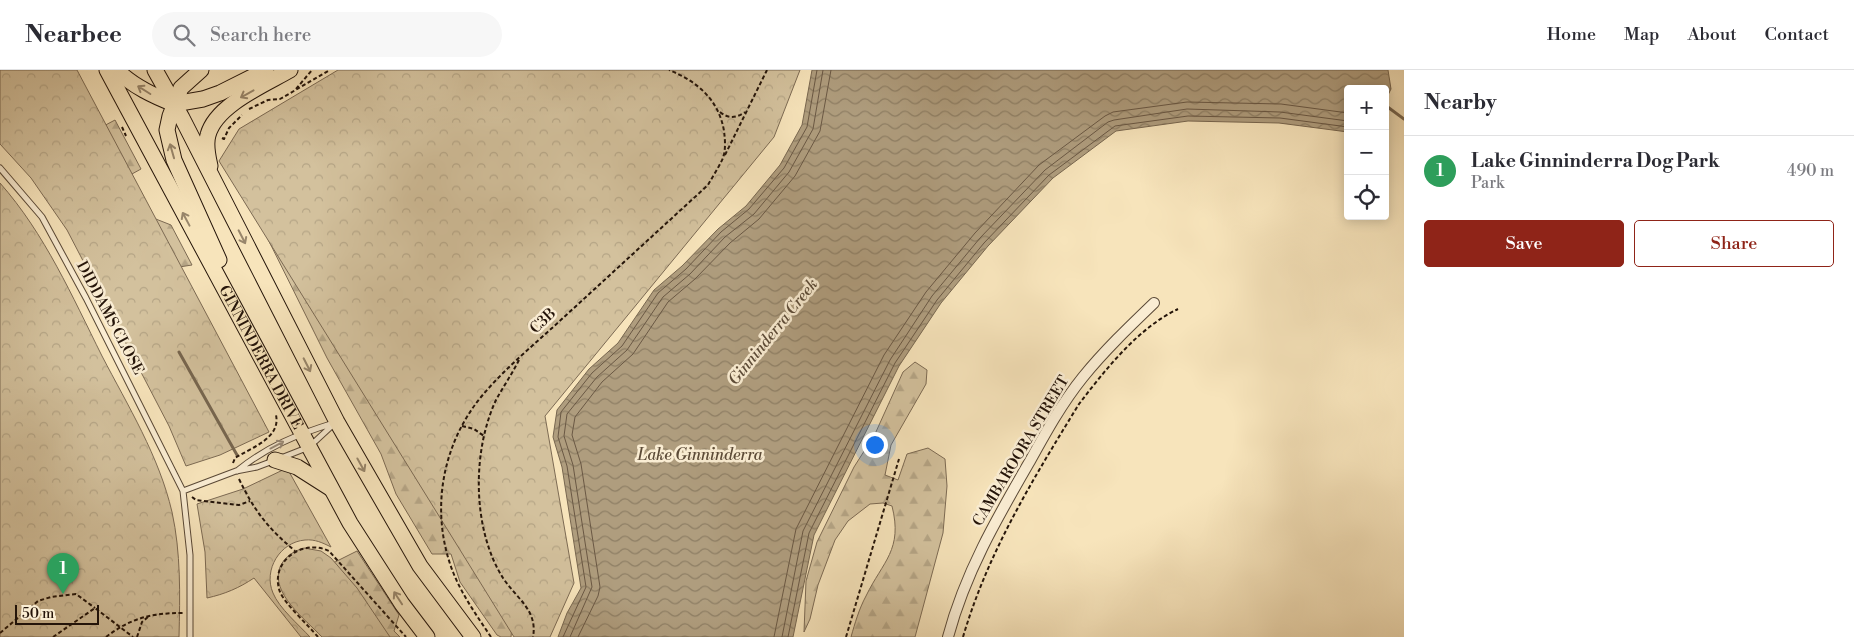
<!DOCTYPE html>
<meta charset="utf-8">
<style>
body{margin:0;font-family:"Libre Bodoni",serif;background:#f7f7f7;color:#2b2b33}
.controls{position:absolute;right:15px;top:15px;display:grid;overflow:hidden;border-radius:5px;box-shadow:0 2px 12px #0003}
.controls button{width:45px;height:45px;display:grid;place-items:center;padding:0;border:0;border-bottom:1px solid #e1e1e2;background:#fff;color:#2b2b33;font:25px sans-serif}
.scale{position:absolute;left:15px;bottom:12px;width:84px;box-sizing:border-box;padding-left:5px;border:2px solid #241409;border-top:0;font-size:14px;line-height:18px;white-space:nowrap;color:#241409;-webkit-text-stroke:4px #faedd3;paint-order:stroke}
.you{position:absolute;left:874px;top:374px;width:18px;height:18px;margin:-12px;border:4px solid #fff;border-radius:50%;background:#1a73e8;box-shadow:0 0 0 8px #1a73e833}
.badge{display:grid;place-items:center;width:32px;height:32px;border-radius:50%;background:#8f2418;color:#fff;font-size:16px;font-weight:700}
.pin{position:absolute;translate:-50% -41px;filter:drop-shadow(0 1px 2px #0008)}
.pin::after{content:'';position:absolute;top:26px;width:18px;height:15px;background:inherit;clip-path:polygon(0 0,100% 0,50% 100%)}
.list{margin:0;padding:0;list-style:none}
h2{display:flex;justify-content:space-between;align-items:center;height:65px;margin:0;padding:0 20px;font-size:21px}
h2 small{font-size:16px;font-weight:400;color:#7c7c81}
.list li{display:grid;grid-template-columns:32px 1fr auto;gap:15px;align-items:center;box-sizing:border-box;height:70px;padding:0 20px;border-top:1px solid #e1e1e2}
.list b{display:block;font-size:19px;white-space:nowrap}
.list p{margin:0;font-size:16px;white-space:nowrap;color:#7c7c81}
.list em{font-size:16px;font-style:normal;color:#7c7c81}
.actions{display:flex;gap:10px;padding:15px 20px}
.actions a{flex:1;padding:11px 0;border:1px solid #8f2418;border-radius:5px;text-align:center;font-size:18px;color:#8f2418}
.actions .main{background:#8f2418;color:#fff}
.icon{flex:none;width:28px;height:28px;fill:none;stroke:currentColor;stroke-width:2;stroke-linecap:round;stroke-linejoin:round}
.map{position:relative;flex:none;width:1404px;height:567px;overflow:hidden}
header{display:flex;align-items:center;gap:30px;box-sizing:border-box;height:70px;padding:0 25px;background:#fff;border-bottom:1px solid #e1e1e2}
header strong{font-size:24px}
nav{display:flex;gap:28px;margin-inline-start:auto;font-size:18px}
.search{width:350px;height:45px;background:#f7f7f7;display:flex;align-items:center;gap:12px;box-sizing:border-box;padding:0 18px;border-radius:28px;color:#7c7c81;font-size:19px}
main{display:flex}
aside{flex:1;background:#fff}
.map>svg:first-child{display:block}
</style>
<header>
<strong>Nearbee</strong>
<div class="search"><svg class="icon" aria-label="search" viewBox="0 0 24 24"><circle cx="10" cy="10" r="6"/><path d="M15 15l6 6"/></svg>Search here</div>
<nav><a>Home</a><a>Map</a><a>About</a><a>Contact</a></nav>
</header>
<main>
<div class="map">
<svg width="1404" height="567" viewBox="0 0 1404 567">
<defs>
<pattern id="forest-firs" width="22" height="20" patternUnits="userSpaceOnUse" patternTransform="scale(1.25)"><rect width="22" height="20" fill="#d3c19d"/><path d="M5 1l3.5 6h-7zM16 11l3.5 6h-7z" fill="#b5a586"/></pattern>
<pattern id="park-crowns" width="20" height="18" patternUnits="userSpaceOnUse" patternTransform="scale(1.25)"><rect width="20" height="18" fill="#d3c19d"/><path d="M2 6a3 3 0 1 1 6 0M12 15a3 3 0 1 1 6 0" fill="none" stroke="#b5a586"/></pattern>
<pattern id="water-waves" width="16" height="10" patternUnits="userSpaceOnUse" patternTransform="scale(1.25)"><rect width="16" height="10" fill="#af9d7e"/><path d="M0 5q4-4 8 0t8 0" fill="none" stroke="#8e7f65"/></pattern>
</defs>
<rect width="100%" height="100%" fill="#f7e4bb"/>
<filter id="stains"><feTurbulence type="fractalNoise" baseFrequency=".004" numOctaves="4"/><feColorMatrix values="0 0 0 0 .2 0 0 0 0 .09 0 0 0 0 .02 0 0 0 .5 -.17"/></filter>
<radialGradient id="worn" r=".72"><stop offset=".6" stop-color="#630" stop-opacity="0"/><stop offset="1" stop-color="#630" stop-opacity=".3"/></radialGradient>
<path fill="url(#forest-firs)" stroke="#7c6a53" d="M 115,50 L 141,99 L 121,110 L 98,59 Z
M 249,131 L 514,534 L 511,567 L 501,567 L 497,565 L 460,512 L 451,484 L 432,484 L 396,424 L 381,384 L 327,288 Z
M 133,140 L 171,155 L 192,195 L 160,200 Z
M 915,292 L 927,300 L 926,314 L 891,375 L 885,405 L 898,410 L 907,384 L 928,378 L 945,389 L 947,416 L 943,463 L 915,567 L 851,567 C 855,553 859,539 866,526 C 883,491 903,480 892,436 L 883,433 L 870,434 L 848,451 L 835,470 L 818,515 L 810,549 L 804,562 L 806,511 L 817,472 L 854,397 L 875,364 L 903,302 Z
M 357,481 L 399,545 L 394,561 L 400,567 L 373,567 L 322,492 L 335,492 Z"/>
<path fill="url(#park-crowns)" stroke="#7c6a53" d="M 0,0 L 77,0 L 269,362 L 220,385 L 186,396 L 169,356 L 67,160 L 31,108 L 0,74 Z
M 338,0 L 800,0 L 774,67 L 545,346 L 574,513 L 550,567 L 514,567 L 219,91 L 239,59 Z
M 0,113 C 45,164 72,226 102,286 C 128,336 159,386 172,442 C 181,483 180,525 179,567 L 0,567 Z
M 287,398 L 331,477 C 323,473 315,469 305,470 C 280,472 263,500 273,523 C 279,538 299,555 310,567 L 301,567 L 254,508 C 239,518 225,524 207,528 L 205,482 L 197,434 L 243,419 Z
M 304,478 L 321,481 L 331,488 L 357,518 L 390,567 L 322,567 C 305,549 270,523 280,497 C 285,486 294,481 304,478 Z"/>
<path fill="url(#water-waves)" stroke="#77664f" d="M 812,0 L 1388,0 L 1391,19 L 1385,31 L 1385,19 L 1348,19 L 1348,62 L 1279,53 L 1188,51 L 1116,61 L 1053,108 L 988,176 L 941,233 L 899,296 L 814,465 L 793,567 L 558,567 L 567,543 L 581,518 L 562,397 L 553,367 L 557,340 L 589,299 L 618,273 L 654,220 L 682,196 L 718,159 L 746,136 L 780,95 L 802,55 Z"/>
<g fill="none" stroke-linecap="round" stroke-linejoin="round">
<path stroke="#6a5844" stroke-width="1" d="M 563,567 L 586,517 L 567,396 L 558,367 L 561,342 L 592,303 L 622,276 L 658,223 L 686,199 L 721,162 L 749,139 L 784,98 L 807,57 L 817,0
M 570,567 L 592,517 L 573,395 L 564,366 L 567,344 L 597,307 L 627,280 L 663,227 L 690,204 L 725,167 L 754,144 L 789,102 L 813,59 L 823,0
M 578,567 L 598,526 L 600,517 L 581,394 L 572,365 L 575,347 L 602,312 L 633,284 L 668,232 L 695,209 L 730,173 L 759,149 L 795,106 L 820,61 L 831,0
M 774,567 L 796,459 L 884,285 L 926,222 L 975,163 L 1039,95 L 1105,46 L 1113,42 L 1187,32 L 1281,34 L 1348,43
M 782,567 L 803,461 L 890,290 L 932,226 L 980,168 L 1045,100 L 1108,52 L 1114,50 L 1187,39 L 1280,42 L 1348,51
M 788,567 L 809,463 L 895,293 L 937,230 L 984,173 L 1049,105 L 1115,56 L 1188,46 L 1280,48 L 1348,57"/>
<path stroke="#77664f" stroke-width="3" d="M 1385,35 L 1404,49
M 179,282 L 237,385"/>
<g stroke="#594836" stroke-width="7">
<path id="service" d="M 0,98 L 42,147 L 86,228 L 183,421 L 190,485 L 190,567
M 281,388 L 309,377 L 336,352
M 237,401 C 266,377 298,364 334,353
M 183,421 L 236,401 L 257,397 L 273,391"/>
</g>
<g stroke="#594836" stroke-width="12">
<path id="minor" d="M 948,567 C 965,503 997,448 1030,391 C 1046,362 1062,333 1083,307 C 1104,281 1129,257 1154,233"/>
</g>
<g stroke="#241409" stroke-width="17">
<g id="primary">
<path id="s1" d="M 107,0 L 350,453 L 402,534 L 427,567"/>
<path d="M 117,0 C 132,16 154,26 174,34"/>
<path d="M 155,0 L 182,48 L 337,352 L 420,496 L 473,567"/>
<path d="M 201,0 L 181,18 L 170,46 L 167,60 L 174,90 L 219,190"/>
<path d="M 174,34 L 203,29 L 220,23 L 266,0"/>
<path d="M 210,96 C 208,87 205,75 208,65 C 216,35 264,15 290,0"/>
<path d="M 275,390 L 297,397 L 330,418"/>
</g>
</g>
<path stroke="#241409" stroke-width="2" stroke-dasharray="4 2.5" stroke-linecap="butt" d="M 296,19 L 312,0
M 249,39 L 268,30 L 280,29 L 330,0
M 720,42 C 728,49 737,48 745,42
M 122,57 L 126,66
M 222,68 L 224,69 L 229,58 L 242,45
M 725,85 L 767,0
M 519,290 C 512,304 503,317 496,330 C 472,381 472,459 503,508 C 516,528 538,540 533,567
M 462,356 L 474,359 L 484,366
M 233,393 L 235,388 C 251,378 281,368 276,345
M 239,409 C 255,442 268,458 295,481
M 192,427 L 196,430 L 239,435 L 250,431
M 0,563 L 38,531 L 51,527 L 76,524 L 95,538
M 53,567 L 95,538 L 133,567
M 106,567 C 131,548 151,543 183,543
M 137,567 L 142,552 L 148,547
M 318,567 C 309,556 285,534 280,522 C 269,492 302,468 329,481 L 406,567
M 491,567 C 477,546 462,525 453,502 C 430,443 441,376 481,327 C 505,298 535,274 563,248 C 611,204 659,160 708,115 C 713,106 719,97 723,88 C 726,79 725,69 724,61 C 719,30 697,11 669,0
M 846,567 L 899,389
M 963,567 C 988,482 1033,409 1079,334 C 1105,300 1138,258 1178,239"/>
<use href="#service" stroke="#faedd3" stroke-width="5"/>
<use href="#minor" stroke="#faedd3" stroke-width="10"/>
<use href="#primary" stroke="#f7e4bb" stroke-width="15"/>
</g>
<defs><path id="oneway-shaft" d="M-6 0H5M1.5-3L5.5 0L1.5 3" fill="none" stroke-width="1.6" stroke-linecap="round" stroke-linejoin="round" transform="scale(1.25)"/></defs>
<g stroke="#98866b">
<use href="#oneway-shaft" transform="translate(144 20) rotate(-148)"/>
<use href="#oneway-shaft" transform="translate(247 24) rotate(151)"/>
<use href="#oneway-shaft" transform="translate(172 81) rotate(-106)"/>
<use href="#oneway-shaft" transform="translate(186 149) rotate(-118)"/>
<use href="#oneway-shaft" transform="translate(242 167) rotate(63)"/>
<use href="#oneway-shaft" transform="translate(307 295) rotate(63)"/>
<use href="#oneway-shaft" transform="translate(361 395) rotate(61)"/>
<use href="#oneway-shaft" transform="translate(398 528) rotate(-123)"/>
</g>
<use stroke="#9a8b78" href="#oneway-shaft" transform="translate(277 375) rotate(-28)"/>
<g text-anchor="middle" dominant-baseline="central" stroke-width="5" stroke-linejoin="round" paint-order="stroke">
<g font-size="15" fill="#241409" stroke="#faedd3">
<text transform="translate(110 248) rotate(62)">DIDDAMS CLOSE</text>
<text transform="translate(543 251) rotate(-43)">C3B</text>
<text stroke="none"><textPath href="#s1" startOffset="326">GINNINDERRA DRIVE</textPath></text>
<text transform="translate(1021 381) rotate(-59)">CAMBAROORA STREET</text>
</g>
<g font-size="16" font-style="italic" fill="#5c4b38" stroke="#faedd3">
<text transform="translate(773 262) rotate(-51)">Ginninderra Creek</text>
<text x="700" y="385">Lake Ginninderra</text>
</g>
</g>
<rect width="100%" height="100%" filter="url(#stains)"/>
<rect width="100%" height="100%" fill="url(#worn)"/>
</svg>
<div class="controls">
<button>+</button>
<button>−</button>
<button><svg class="icon" aria-label="locate" viewBox="0 0 24 24"><circle cx="12" cy="12" r="6"/><path d="M12 2v4M12 18v4M2 12h4M18 12h4"/></svg></button>
</div>
<div class="scale">50 m</div>
<div class="you"></div>
<div class="pin badge" style="left:63px;top:524px;background:#2e9e5b">1</div>
</div>
<aside>
<h2>Nearby<small></small></h2>
<ul class="list">
<li><span class="badge" style="background:#2e9e5b">1</span><div><b>Lake Ginninderra Dog Park</b><p>Park</p></div><em>490 m</em></li>
</ul>
<div class="actions"><a class="main">Save</a><a>Share</a></div>
</aside>
</main>
